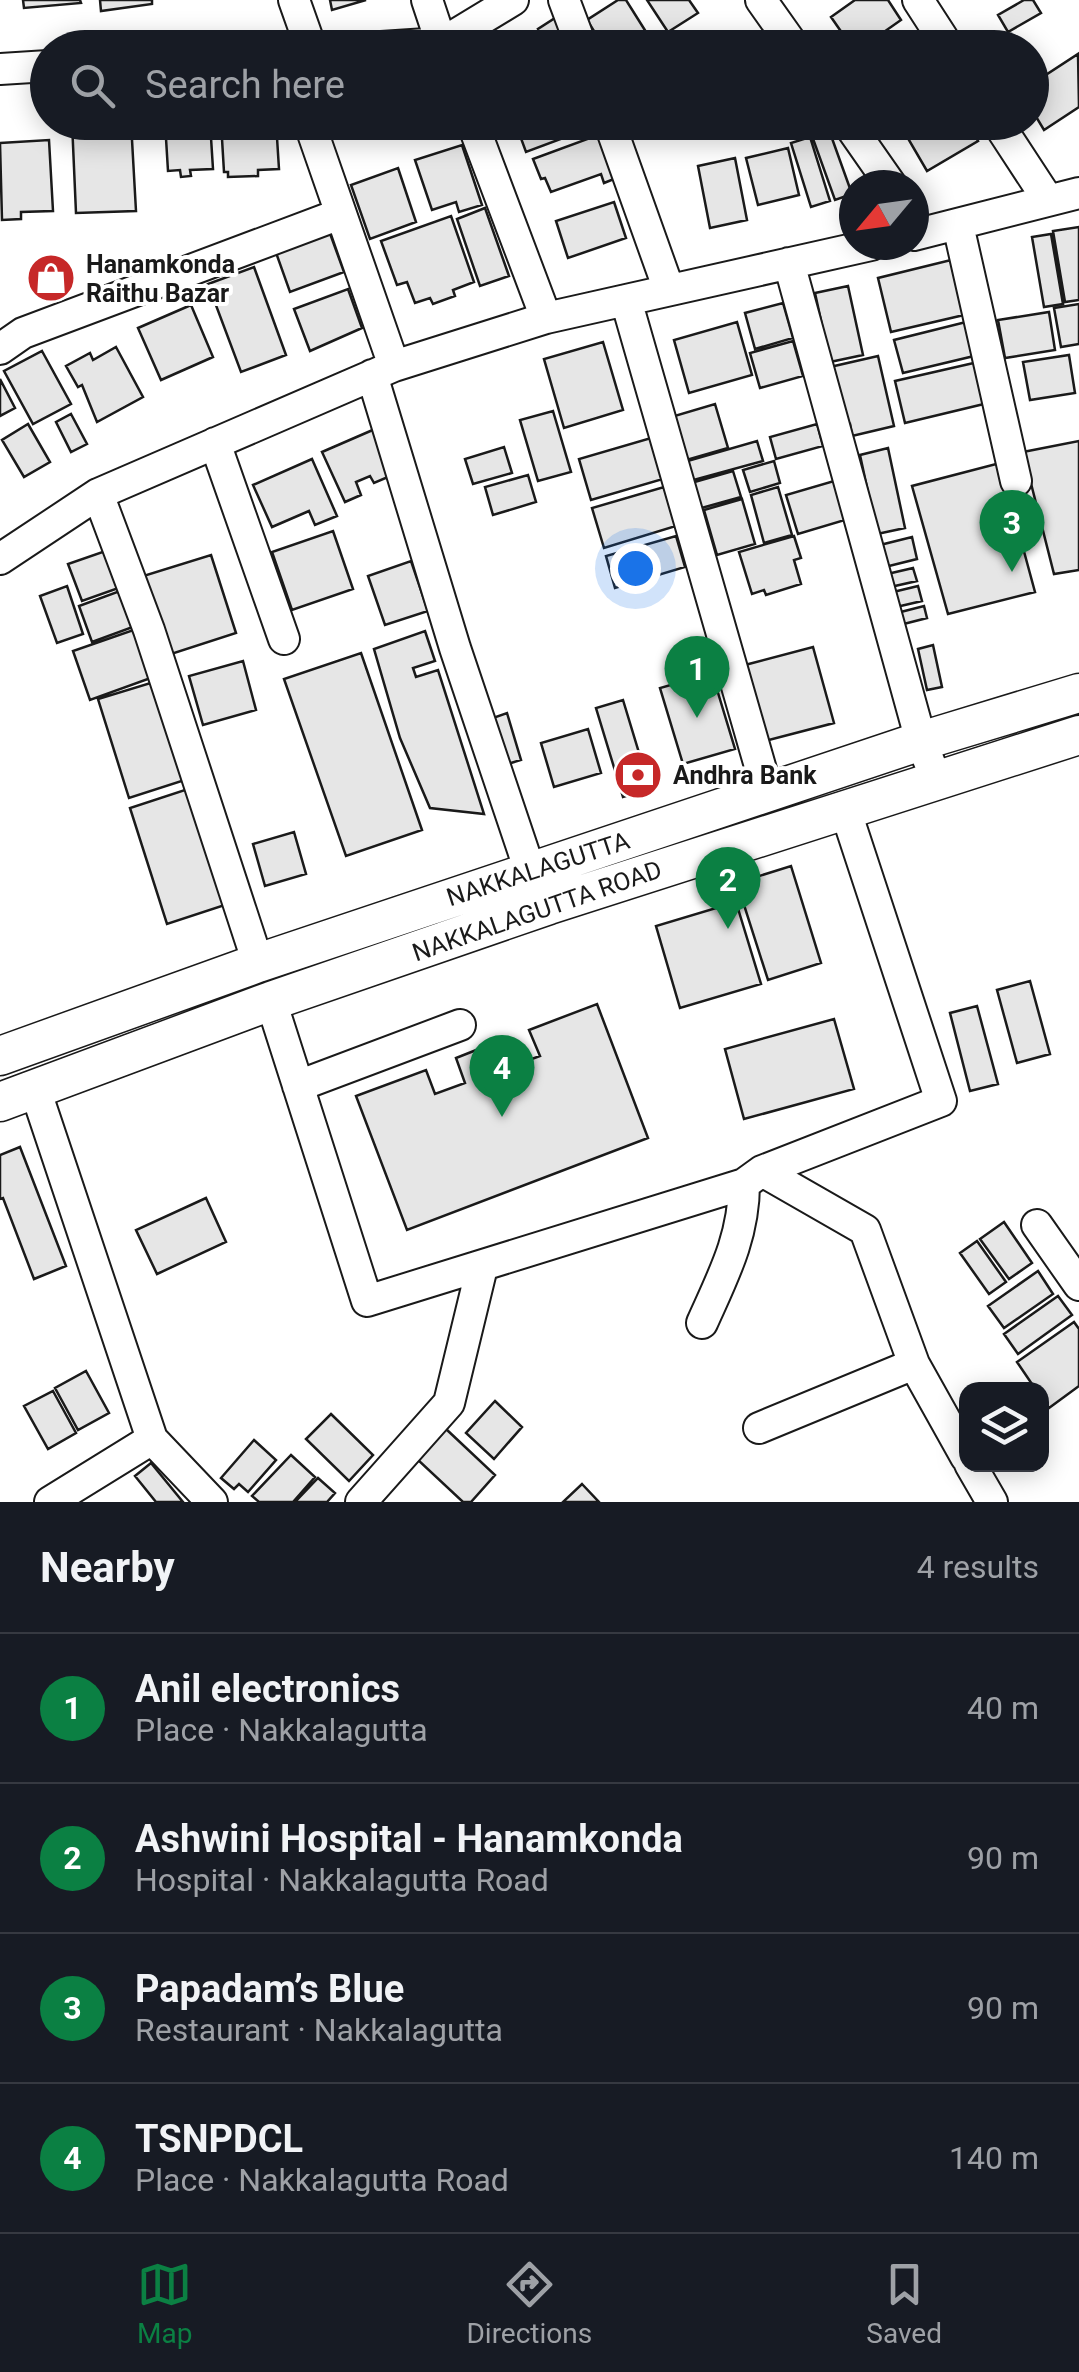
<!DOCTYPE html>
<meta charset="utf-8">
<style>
body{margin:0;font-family:Roboto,sans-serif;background:#242831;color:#f1f3f6}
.controls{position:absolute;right:30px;bottom:30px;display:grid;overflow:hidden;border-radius:20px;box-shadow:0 5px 25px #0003}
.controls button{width:90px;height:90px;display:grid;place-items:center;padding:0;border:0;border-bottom:2px solid #363941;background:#171b24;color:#f1f3f6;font:50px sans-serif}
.compass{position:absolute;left:839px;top:170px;width:90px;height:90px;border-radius:50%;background:#171b24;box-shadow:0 5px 25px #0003;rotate:241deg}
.you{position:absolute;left:635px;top:568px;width:35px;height:35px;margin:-25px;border:8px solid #fff;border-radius:50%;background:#1a73e8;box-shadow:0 0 0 15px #1a73e833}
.badge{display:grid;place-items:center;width:65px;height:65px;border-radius:50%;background:#0b8043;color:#fff;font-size:32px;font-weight:700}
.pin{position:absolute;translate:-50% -82px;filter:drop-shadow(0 2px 5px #0008)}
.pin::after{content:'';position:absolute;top:52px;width:35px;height:30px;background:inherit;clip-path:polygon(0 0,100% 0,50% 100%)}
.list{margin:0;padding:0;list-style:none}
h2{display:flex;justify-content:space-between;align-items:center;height:130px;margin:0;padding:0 40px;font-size:42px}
h2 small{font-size:32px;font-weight:400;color:#9ea1a6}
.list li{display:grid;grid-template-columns:65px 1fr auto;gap:30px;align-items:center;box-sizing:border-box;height:150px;padding:0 40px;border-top:2px solid #363941}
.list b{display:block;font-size:38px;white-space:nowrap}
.list p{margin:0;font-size:32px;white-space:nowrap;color:#9ea1a6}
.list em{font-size:32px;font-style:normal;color:#9ea1a6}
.icon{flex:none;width:55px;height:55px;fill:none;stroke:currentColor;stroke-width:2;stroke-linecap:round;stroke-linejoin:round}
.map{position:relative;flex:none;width:1079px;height:1502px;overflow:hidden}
.search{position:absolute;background:#171b24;box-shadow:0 5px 25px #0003;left:30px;right:30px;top:30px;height:110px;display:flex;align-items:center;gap:25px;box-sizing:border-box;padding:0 35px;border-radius:55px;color:#9ea1a6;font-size:38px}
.sheet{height:730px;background:#171b24}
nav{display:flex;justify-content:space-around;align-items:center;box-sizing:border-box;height:140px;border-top:2px solid #363941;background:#171b24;font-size:28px;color:#9ea1a6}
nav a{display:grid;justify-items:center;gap:5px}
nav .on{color:#0b8043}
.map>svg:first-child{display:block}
</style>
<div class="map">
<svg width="1079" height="1502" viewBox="0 0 1079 1502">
<rect width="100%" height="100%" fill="#fff"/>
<path fill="#e6e6e6" stroke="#1a1a1a" stroke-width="2.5" d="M 23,0 L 80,0 L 81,3 L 24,8 Z
M 100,0 L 152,0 L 152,4 L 101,11 Z
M 330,0 L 366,0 L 332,10 Z
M 618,0 L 626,0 L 653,43 L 646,48 L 613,48 L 605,35 L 599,39 L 587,20 Z
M 647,0 L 689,0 L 698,13 L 668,32 Z
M 855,0 L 888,0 L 901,20 L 861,48 L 831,48 L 825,40 L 840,30 L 831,17 Z
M 1024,0 L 1033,0 L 1041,13 L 1008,32 L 998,15 Z
M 555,18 L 566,36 L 548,46 L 538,29 Z
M 1078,54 L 1079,107 L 1044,130 L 1032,110 L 1032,84 Z
M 72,122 L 131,122 L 136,211 L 76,213 Z
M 165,122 L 210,122 L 213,169 L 190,170 L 191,176 L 181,177 L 180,170 L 168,171 Z
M 221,122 L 276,122 L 279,169 L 258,170 L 258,176 L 228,177 L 228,172 L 224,172 Z
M 398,122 L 443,122 L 443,137 L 399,138 Z
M 515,122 L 570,122 L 574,134 L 526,152 Z
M 928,122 L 967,122 L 978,141 L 927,171 L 906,135 Z
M 829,130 L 852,194 L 835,200 L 812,136 Z
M 598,135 L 614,179 L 604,183 L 601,174 L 551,192 L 545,178 L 541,179 L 533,159 Z
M 810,137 L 830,201 L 811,207 L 791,143 Z
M 49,140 L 53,211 L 21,212 L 21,219 L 2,220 L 0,143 Z
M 462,145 L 482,205 L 459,212 L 456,202 L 432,210 L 415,160 Z
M 788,148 L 799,195 L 758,205 L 746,158 Z
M 735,158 L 747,220 L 710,228 L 698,166 Z
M 398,168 L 416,222 L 370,239 L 351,185 Z
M 614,202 L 626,238 L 568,258 L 556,221 Z
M 485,208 L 509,276 L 480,286 L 457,219 Z
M 451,216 L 474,282 L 453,290 L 455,296 L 433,304 L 430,298 L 415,303 L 407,282 L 397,285 L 381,241 Z
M 1079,227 L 1079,300 L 1065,302 L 1053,231 Z
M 328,228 L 344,272 L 290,292 L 274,247 Z
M 1051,234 L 1063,304 L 1044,307 L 1032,237 Z
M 951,260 L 964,315 L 891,332 L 878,278 Z
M 254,267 L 286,355 L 241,372 L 208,284 Z
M 848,286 L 863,355 L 830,362 L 815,293 Z
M 348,289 L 362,328 L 310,351 L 294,309 Z
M 783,303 L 793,338 L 755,349 L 745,313 Z
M 1079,304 L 1079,344 L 1061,347 L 1054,308 Z
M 191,305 L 213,357 L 161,380 L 138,328 Z
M 1049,312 L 1055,350 L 1005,358 L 998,320 Z
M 737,322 L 752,375 L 689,393 L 674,340 Z
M 966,322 L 974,356 L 903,373 L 894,340 Z
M 793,341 L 803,376 L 760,388 L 750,353 Z
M 603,342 L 623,410 L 564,428 L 544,359 Z
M 116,347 L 143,397 L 97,422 L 82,385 L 78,387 L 66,366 L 90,353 L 93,360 Z
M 42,351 L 71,404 L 33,424 L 4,371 Z
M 1069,355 L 1075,393 L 1030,400 L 1023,362 Z
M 878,356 L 894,426 L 852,436 L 850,424 L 843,425 L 830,367 Z
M 978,362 L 988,403 L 905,423 L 895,381 Z
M 0,379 L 15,408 L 0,416 Z
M 715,404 L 728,448 L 683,461 L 671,417 Z
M 553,411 L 571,472 L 538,481 L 520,420 Z
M 71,414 L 87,444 L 71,452 L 56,422 Z
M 28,424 L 50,462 L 24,477 L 2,440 Z
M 817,424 L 823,446 L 776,459 L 770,437 Z
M 375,429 L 395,474 L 374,483 L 370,476 L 356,482 L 361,495 L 345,502 L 322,452 Z
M 651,438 L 663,479 L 591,500 L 579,459 Z
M 757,441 L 763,461 L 690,481 L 684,462 Z
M 1079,441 L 1079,570 L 1054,574 L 1023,452 Z
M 504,447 L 512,473 L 473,484 L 465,459 Z
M 888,448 L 905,528 L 877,534 L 860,455 Z
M 312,459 L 337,516 L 315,525 L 309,511 L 272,527 L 253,485 Z
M 774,461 L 780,483 L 750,492 L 743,470 Z
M 1000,463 L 1035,592 L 948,614 L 912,486 Z
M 733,471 L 741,497 L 698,509 L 691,483 Z
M 528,475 L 536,502 L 493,515 L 485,487 Z
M 834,481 L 845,520 L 798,534 L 786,495 Z
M 664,487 L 676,526 L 604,548 L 592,508 Z
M 778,487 L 792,535 L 764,543 L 751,495 Z
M 742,499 L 755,544 L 717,555 L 704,510 Z
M 333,531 L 353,589 L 292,610 L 272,552 Z
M 676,536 L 685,567 L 615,588 L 606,556 Z
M 794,536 L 801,558 L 794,560 L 801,584 L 766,595 L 764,590 L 752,594 L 739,552 Z
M 912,537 L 917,559 L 881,568 L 876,546 Z
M 114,548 L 127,585 L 82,601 L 68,564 Z
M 211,555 L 236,633 L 165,656 L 140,577 Z
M 411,561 L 428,611 L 385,625 L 368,576 Z
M 913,568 L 917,581 L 886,588 L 883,575 Z
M 67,586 L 83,634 L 57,643 L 40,596 Z
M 918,586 L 922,601 L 892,608 L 889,593 Z
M 128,588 L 141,624 L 92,642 L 79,606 Z
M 924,606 L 927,618 L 896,626 L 893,614 Z
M 142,627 L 159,675 L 90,700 L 73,651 Z
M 425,631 L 435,661 L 413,668 L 416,677 L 438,670 L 484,814 L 430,808 L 400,738 L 374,649 Z
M 933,645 L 942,687 L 927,690 L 918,649 Z
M 813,647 L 834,723 L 765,741 L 745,665 Z
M 361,653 L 422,830 L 346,856 L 284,679 Z
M 243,661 L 256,710 L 203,725 L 189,676 Z
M 712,673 L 735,749 L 683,764 L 660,688 Z
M 157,681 L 188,779 L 129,798 L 98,699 Z
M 623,700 L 650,789 L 623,797 L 596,708 Z
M 507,713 L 521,760 L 504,765 L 490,719 Z
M 588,729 L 601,773 L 554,787 L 541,743 Z
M 194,787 L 231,903 L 167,924 L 130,808 Z
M 294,832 L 306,874 L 265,886 L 253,844 Z
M 791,866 L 821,963 L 768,980 L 737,883 Z
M 736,902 L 761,984 L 680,1008 L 656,926 Z
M 1030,981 L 1050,1054 L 1017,1063 L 997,990 Z
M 597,1004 L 648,1138 L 407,1230 L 356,1096 L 426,1070 L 435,1094 L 465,1083 L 456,1058 L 494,1043 L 504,1069 L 540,1056 L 529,1030 Z
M 977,1006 L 998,1084 L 970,1091 L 950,1013 Z
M 834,1019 L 854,1089 L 744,1119 L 725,1049 Z
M 20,1147 L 66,1266 L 34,1279 L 3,1198 L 0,1199 L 0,1155 Z
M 206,1198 L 226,1242 L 157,1274 L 136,1230 Z
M 1004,1222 L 1032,1263 L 1009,1279 L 980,1239 Z
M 977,1241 L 1006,1282 L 989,1294 L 960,1253 Z
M 1038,1271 L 1053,1294 L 1004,1328 L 988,1306 Z
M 1058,1296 L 1072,1315 L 1018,1354 L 1004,1334 Z
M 1074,1322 L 1079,1329 L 1079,1386 L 1049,1408 L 1042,1398 L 1042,1390 L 1036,1390 L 1017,1362 Z
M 86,1371 L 109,1413 L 78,1430 L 55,1388 Z
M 53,1391 L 76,1433 L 48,1449 L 24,1406 Z
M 495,1401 L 522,1427 L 494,1459 L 466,1433 Z
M 331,1414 L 373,1455 L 349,1481 L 306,1439 Z
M 446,1429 L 495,1475 L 471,1502 L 463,1502 L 418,1460 Z
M 254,1440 L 276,1460 L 248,1492 L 239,1484 L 234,1489 L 221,1478 Z
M 291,1455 L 315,1477 L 293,1502 L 259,1502 L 252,1496 Z
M 151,1463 L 183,1502 L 156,1502 L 135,1476 Z
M 318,1478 L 335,1493 L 327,1502 L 295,1502 Z
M 582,1484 L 599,1502 L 563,1502 Z"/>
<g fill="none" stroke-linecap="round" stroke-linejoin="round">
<g stroke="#1a1a1a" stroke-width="34">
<path id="minor" d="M 294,0 L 311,48
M 427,0 L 443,48
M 564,0 L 582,48
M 761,0 L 795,48
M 918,0 L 949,48
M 366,48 L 442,43 L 513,0
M 0,69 L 48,66
M 309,122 L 394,366
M 472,122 L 546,318
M 609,122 L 669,290
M 847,122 L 891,185
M 997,122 L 1048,200
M 958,225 L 1016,481
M 914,235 L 1079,193
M 789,263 L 921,741 L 936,779
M 626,300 L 768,794
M 0,349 L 23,333 L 340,214
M 372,375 L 455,648 L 530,871
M 215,443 L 284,639
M 98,494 L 149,630 L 258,963
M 0,559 L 98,494 L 394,366 L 546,318 L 871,245
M 271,1001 L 367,1301 L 744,1184 L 762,1171 L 941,1101 L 845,809
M 298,1086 L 460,1025
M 35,1089 L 152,1439
M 762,1171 L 865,1230 L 914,1364 L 966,1457
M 1037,1225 L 1079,1285
M 702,1323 C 723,1276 744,1237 744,1184
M 759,1428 L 914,1364
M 970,1464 L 992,1502
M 50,1502 L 152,1439 L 212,1502
M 361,1502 L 449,1403 L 482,1267"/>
</g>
<g stroke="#1a1a1a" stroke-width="41">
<path id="major" d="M 0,1056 L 258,963 L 921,741 L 1079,693
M 0,1102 L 271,1001 L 549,905 L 1079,735"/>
</g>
<use href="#minor" stroke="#fff" stroke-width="30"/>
<use href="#major" stroke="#fff" stroke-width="38"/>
</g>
<defs>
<g id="shop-disc" transform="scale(2.5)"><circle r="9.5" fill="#c62828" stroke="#fff"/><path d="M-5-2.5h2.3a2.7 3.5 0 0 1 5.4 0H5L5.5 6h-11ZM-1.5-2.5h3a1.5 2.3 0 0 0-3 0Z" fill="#fff"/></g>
<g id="bank-disc" transform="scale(2.5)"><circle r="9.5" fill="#c62828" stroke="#fff"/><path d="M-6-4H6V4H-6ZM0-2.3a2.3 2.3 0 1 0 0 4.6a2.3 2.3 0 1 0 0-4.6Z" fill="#fff"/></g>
</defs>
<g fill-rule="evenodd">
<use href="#shop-disc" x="51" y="278"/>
<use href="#bank-disc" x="638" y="775"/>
</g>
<g text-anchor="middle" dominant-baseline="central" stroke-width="8" stroke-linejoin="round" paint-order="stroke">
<g font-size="25" font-weight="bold" fill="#1a1a1a" stroke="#fff" text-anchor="start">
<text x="86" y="264">Hanamkonda<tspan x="86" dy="29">Raithu Bazar</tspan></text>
<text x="673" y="775">Andhra Bank</text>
</g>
<g font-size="25" fill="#1a1a1a" stroke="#fff">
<text transform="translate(538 869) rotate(-18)">NAKKALAGUTTA</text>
<text transform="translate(537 911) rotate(-19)">NAKKALAGUTTA ROAD</text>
</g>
</g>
</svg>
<div class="controls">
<button><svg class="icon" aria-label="layers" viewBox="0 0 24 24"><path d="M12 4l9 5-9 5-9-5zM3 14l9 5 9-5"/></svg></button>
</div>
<svg class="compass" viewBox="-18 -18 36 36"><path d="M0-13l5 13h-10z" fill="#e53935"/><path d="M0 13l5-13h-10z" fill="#9ea1a6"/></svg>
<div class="you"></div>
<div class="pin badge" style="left:697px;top:718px">1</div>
<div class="pin badge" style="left:728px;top:929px">2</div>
<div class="pin badge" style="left:1012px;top:572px">3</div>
<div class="pin badge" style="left:502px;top:1117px">4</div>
<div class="search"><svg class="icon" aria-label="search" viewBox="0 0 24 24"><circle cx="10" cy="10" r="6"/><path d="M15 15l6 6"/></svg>Search here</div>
</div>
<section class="sheet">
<h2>Nearby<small>4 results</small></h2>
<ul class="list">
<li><span class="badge">1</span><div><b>Anil electronics</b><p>Place · Nakkalagutta</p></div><em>40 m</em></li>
<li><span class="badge">2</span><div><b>Ashwini Hospital - Hanamkonda</b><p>Hospital · Nakkalagutta Road</p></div><em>90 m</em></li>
<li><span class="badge">3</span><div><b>Papadam’s Blue</b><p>Restaurant · Nakkalagutta</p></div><em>90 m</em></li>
<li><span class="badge">4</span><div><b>TSNPDCL</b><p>Place · Nakkalagutta Road</p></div><em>140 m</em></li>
</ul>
</section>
<nav>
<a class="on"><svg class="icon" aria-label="map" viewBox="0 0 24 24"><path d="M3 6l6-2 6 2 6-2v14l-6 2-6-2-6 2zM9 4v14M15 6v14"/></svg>Map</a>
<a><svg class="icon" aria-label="directions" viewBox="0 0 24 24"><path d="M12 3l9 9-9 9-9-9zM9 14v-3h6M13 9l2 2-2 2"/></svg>Directions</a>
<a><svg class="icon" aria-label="saved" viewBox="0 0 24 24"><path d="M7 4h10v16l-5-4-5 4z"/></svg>Saved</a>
</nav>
